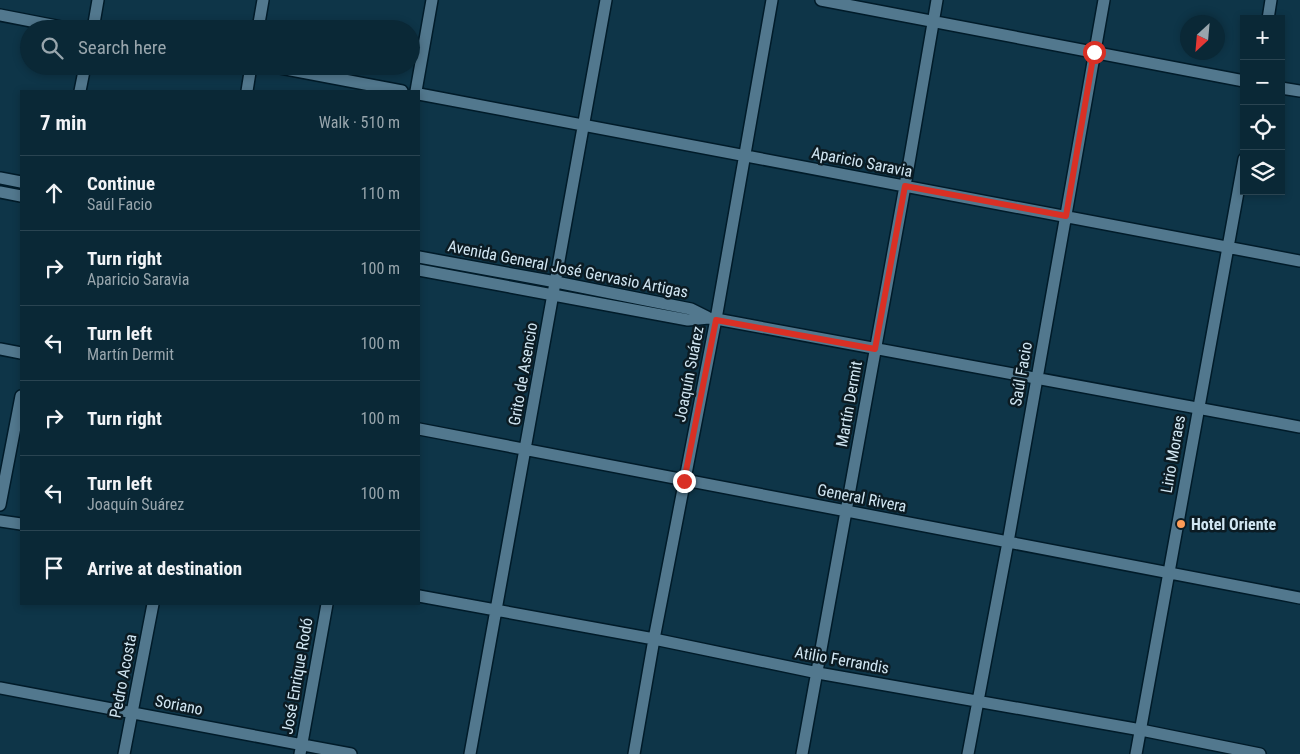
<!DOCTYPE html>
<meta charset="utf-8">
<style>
body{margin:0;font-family:"Roboto Condensed",sans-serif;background:#183442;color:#f1f3f6}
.controls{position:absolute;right:15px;top:15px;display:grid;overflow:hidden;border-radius:0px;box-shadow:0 2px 8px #0003}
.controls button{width:45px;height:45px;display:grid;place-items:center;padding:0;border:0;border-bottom:1px solid #2a4451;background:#0a2836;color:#f1f3f6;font:25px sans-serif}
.compass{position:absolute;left:1180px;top:15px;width:45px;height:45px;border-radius:50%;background:#0a2836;box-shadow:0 2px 8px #0003;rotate:206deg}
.stop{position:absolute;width:15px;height:15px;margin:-11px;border:4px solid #d93025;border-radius:50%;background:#fff}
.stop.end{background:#d93025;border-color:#fff;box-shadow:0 1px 5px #0008}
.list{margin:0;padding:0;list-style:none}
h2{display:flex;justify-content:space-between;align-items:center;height:65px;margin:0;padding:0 20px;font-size:21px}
h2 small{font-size:16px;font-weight:400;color:#99a6ad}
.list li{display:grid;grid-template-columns:32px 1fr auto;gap:15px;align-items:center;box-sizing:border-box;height:75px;padding:0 20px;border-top:1px solid #2a4451}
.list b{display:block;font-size:19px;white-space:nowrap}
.list p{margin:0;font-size:16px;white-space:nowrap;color:#99a6ad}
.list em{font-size:16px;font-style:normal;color:#99a6ad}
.icon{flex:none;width:28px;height:28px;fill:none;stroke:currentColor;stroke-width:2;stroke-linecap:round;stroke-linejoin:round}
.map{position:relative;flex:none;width:1300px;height:754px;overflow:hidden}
.search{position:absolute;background:#0a2836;box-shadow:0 2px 8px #0003;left:20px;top:20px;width:400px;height:55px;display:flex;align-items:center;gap:12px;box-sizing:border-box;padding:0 18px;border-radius:28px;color:#99a6ad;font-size:19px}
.panel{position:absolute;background:#0a2836;box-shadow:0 2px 8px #0003;left:20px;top:90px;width:400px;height:515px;border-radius:0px}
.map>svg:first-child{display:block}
</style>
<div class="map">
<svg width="1300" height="754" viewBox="0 0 1300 754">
<rect width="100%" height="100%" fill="#0e3548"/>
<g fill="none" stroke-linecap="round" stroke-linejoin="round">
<g stroke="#001b29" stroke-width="14">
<path id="minor" d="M 821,0 L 1244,81
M 0,15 L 72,29
M 1268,19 L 1271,0
M 93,29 L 98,0
M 258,29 L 263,0
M 270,66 L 402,91
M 1281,88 L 1300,91
M 80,91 L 85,66
M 247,91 L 251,66
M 416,91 L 432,0
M 419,94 L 1300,261
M 0,178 L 21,182
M 0,192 L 21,196
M 419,257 L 556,282 L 691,309 L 707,317
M 419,270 L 688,320 L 709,318 L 716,319 L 1300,427
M 0,349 L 21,353
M 419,429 L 1300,598
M 0,505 L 21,396
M 0,521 L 21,524
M 419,596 L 654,639 L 818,673 L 1141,730 L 1260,754
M 0,688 L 351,754
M 124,754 L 153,604
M 300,754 L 327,604
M 470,754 L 606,0
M 634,754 L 654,639 L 716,319 L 772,0
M 802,754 L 905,186 L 937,0
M 968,754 L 1008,542 L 1104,0
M 1136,754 L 1244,159"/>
</g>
<use href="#minor" stroke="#52788e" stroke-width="11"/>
</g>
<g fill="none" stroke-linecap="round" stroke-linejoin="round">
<path stroke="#d93025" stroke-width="6" d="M 684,481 L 716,320 L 875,349 L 905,186 L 1066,216 L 1094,52"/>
</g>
<circle fill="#fe9c57" stroke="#0b1b23" stroke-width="2" cx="1181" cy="524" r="5"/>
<g text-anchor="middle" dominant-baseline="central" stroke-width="5" stroke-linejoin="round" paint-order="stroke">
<g font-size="16" fill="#d1e6f2" stroke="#0b1b23">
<text transform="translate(862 162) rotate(11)">Aparicio Saravia</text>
<text transform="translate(568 269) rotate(11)">Avenida General José Gervasio Artigas</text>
<text transform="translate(523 374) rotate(-80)">Grito de Asencio</text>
<text transform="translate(689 374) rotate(-79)">Joaquín Suárez</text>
<text transform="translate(1021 374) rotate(-80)">Saúl Facio</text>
<text transform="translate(849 404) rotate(-80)">Martín Dermit</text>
<text transform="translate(1173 454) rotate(-80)">Lirio Moraes</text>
<text transform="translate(862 498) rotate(11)">General Rivera</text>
<text transform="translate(842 660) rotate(10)">Atilio Ferrandis</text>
<text transform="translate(123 676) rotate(-79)">Pedro Acosta</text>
<text transform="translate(297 676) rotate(-80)">José Enrique Rodó</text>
<text transform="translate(179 705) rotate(11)">Soriano</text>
</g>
<g font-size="16" font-weight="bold" fill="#d1e6f2" stroke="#0b1b23" text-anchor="start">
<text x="1191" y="524">Hotel Oriente</text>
</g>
</g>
</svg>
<div class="controls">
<button>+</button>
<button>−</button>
<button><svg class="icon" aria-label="locate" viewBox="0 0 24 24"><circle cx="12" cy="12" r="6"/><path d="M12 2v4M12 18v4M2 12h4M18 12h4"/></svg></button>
<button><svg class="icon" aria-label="layers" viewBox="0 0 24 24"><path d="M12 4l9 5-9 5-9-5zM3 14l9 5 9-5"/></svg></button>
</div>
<svg class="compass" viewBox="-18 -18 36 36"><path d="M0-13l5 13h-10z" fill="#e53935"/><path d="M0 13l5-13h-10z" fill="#99a6ad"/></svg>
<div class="stop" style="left:1094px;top:52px"></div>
<div class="stop end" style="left:684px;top:481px"></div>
<div class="search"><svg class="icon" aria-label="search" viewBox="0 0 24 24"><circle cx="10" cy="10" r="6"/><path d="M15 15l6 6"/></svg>Search here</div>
<section class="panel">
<h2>7 min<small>Walk · 510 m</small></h2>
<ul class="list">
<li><svg class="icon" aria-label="ahead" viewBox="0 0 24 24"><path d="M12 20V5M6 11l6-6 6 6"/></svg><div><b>Continue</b><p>Saúl Facio</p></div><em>110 m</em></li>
<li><svg class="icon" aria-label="right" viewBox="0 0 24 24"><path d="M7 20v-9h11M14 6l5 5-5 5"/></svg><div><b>Turn right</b><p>Aparicio Saravia</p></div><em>100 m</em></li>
<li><svg class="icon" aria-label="left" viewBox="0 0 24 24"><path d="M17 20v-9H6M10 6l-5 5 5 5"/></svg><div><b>Turn left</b><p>Martín Dermit</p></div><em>100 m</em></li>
<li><svg class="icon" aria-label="right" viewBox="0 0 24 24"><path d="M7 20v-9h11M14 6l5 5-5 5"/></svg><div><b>Turn right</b></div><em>100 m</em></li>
<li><svg class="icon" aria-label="left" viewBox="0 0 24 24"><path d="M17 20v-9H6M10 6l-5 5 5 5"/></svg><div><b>Turn left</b><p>Joaquín Suárez</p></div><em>100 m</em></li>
<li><svg class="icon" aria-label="arrive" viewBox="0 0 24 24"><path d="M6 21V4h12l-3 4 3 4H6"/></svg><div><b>Arrive at destination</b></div></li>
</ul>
</section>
</div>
